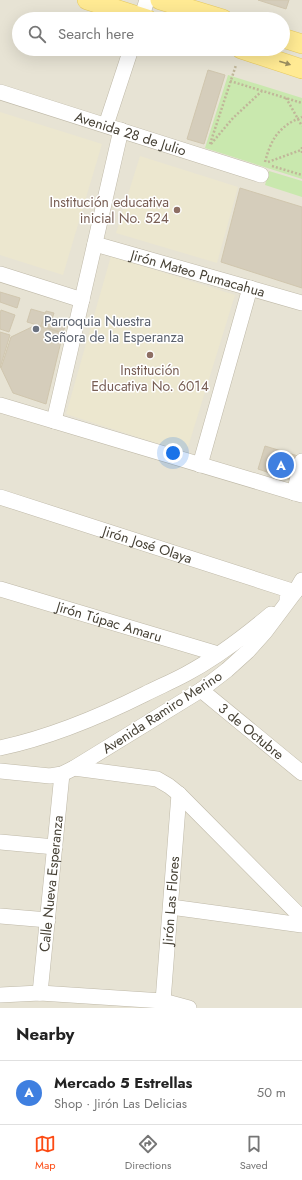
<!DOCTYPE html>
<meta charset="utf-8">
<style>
body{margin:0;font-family:Jost,sans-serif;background:#f6f6f6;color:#222}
.you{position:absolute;left:173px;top:453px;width:14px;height:14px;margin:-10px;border:3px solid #fff;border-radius:50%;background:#1a73e8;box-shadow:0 0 0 6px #1a73e833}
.badge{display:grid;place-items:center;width:26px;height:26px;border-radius:50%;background:#fc4b14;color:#fff;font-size:13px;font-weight:700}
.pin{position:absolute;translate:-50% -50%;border:2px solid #fff;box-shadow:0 1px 4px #0006}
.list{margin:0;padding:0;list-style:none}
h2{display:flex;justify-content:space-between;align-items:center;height:52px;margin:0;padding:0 16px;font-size:17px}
h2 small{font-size:13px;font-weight:400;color:#767676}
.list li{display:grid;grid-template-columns:26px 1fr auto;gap:12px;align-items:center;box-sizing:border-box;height:64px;padding:0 16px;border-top:1px solid #e0e0e0}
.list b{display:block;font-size:15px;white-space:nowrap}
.list p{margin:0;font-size:13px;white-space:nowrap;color:#767676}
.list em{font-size:13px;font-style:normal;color:#767676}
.icon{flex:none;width:22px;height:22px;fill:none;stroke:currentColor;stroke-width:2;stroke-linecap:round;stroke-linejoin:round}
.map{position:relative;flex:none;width:302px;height:1008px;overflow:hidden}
.search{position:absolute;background:#fff;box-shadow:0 4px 16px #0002;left:12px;right:12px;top:12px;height:44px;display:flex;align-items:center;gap:10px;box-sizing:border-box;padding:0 14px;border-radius:22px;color:#767676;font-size:15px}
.sheet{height:116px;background:#fff}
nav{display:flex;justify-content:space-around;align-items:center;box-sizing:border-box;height:56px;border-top:1px solid #e0e0e0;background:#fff;font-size:11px;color:#767676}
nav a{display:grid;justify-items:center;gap:2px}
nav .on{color:#fc4b14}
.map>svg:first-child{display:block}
</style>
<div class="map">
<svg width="302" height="1008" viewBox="0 0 302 1008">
<rect width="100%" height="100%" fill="#f3f0e6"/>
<path fill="#e7e3d4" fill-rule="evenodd" d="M 0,0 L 302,0 L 302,1008 L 0,1008 ZM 19,19 L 283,19 L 283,49 L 19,49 Z"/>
<path fill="#ece7cf" d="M 0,112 L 102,144 L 63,275 L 0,255 Z
M 140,156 L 238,187 L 217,263 L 116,233 Z
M 111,256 L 235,295 L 188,447 L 181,451 L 66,414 Z"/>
<path fill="#c9e8ae" d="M 228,75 L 302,98 L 302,179 L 205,148 Z
M 269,171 L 302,181 L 302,197 L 265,185 Z"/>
<path fill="#d5cdbb" stroke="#d0c6ae" d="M 258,0 L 289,0 L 286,9 Z
M 208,70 L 225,75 L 204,144 L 187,139 Z
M 240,188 L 302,207 L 302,288 L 221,262 Z
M 0,292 L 20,298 L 17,308 L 0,302 Z
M 31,309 L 45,313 L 41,326 L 27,322 Z
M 1,310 L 15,315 L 9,332 L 0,329 L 0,314 Z
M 46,311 L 54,313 L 52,319 L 66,323 L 63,333 L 41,326 Z
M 36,325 L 63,333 L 46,404 L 13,393 L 1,368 L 11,337 Z
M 0,332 L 10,335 L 0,368 Z
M 265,446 L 298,456 L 291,480 L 258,469 Z"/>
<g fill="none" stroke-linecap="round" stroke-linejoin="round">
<g stroke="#bfb9a8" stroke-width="16">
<g id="minor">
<path d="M 141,19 L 147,0"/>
<path id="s1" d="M 0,92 L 261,175"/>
<path d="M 106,125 L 131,49"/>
<path id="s2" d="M 95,244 L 302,303"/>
<path d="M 0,274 L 82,300"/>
<path d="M 0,405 L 302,495"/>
<path d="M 54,421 L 121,130"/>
<path d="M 200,465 L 250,288"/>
<path d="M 294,493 L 302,461"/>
<path id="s3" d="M 0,497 L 295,592 L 265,632 L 248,651 L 227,670 L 201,690 L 74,768 L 62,774 L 50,776 L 0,771"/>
<path id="s4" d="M 0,589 L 218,654"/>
<path d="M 287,599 L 295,592 L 302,580"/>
<path id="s5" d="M 201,690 L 302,773"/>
<path d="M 0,748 C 51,737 99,717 145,694 C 159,687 173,681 186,674 C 216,658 245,636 271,614"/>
<path d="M 74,768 L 157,779 L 169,786 L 179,794 L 302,918"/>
<path d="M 0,842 L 55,847"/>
<path d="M 171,907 L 302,925"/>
<path d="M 0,916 L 48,920"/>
<path id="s6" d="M 40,993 L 62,774"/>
<path d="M 0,995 L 40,993 L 163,1001 L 189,1008"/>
<path id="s7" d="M 165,1008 L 163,1001 L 179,794"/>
</g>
</g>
<g stroke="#e5c962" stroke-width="20">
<path id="major" d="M 87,0 L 147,19
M 160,0 L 223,19
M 283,38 L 302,44
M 241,49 L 302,69"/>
</g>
<path stroke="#c0b699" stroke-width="2.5" stroke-dasharray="2 2" stroke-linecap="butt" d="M 230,81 L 302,103
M 286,98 L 302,126
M 210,144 L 236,65
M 211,144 L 233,118 L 262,91
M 302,147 L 302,155
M 265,162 C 271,139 279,126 302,117
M 268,162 L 301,150
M 272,166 L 302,175"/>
<use href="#minor" stroke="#fff" stroke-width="15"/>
<use href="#major" stroke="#ffea93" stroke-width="19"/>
</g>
<defs><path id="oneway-solid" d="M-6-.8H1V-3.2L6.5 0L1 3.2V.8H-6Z"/></defs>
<use fill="#998d5f" href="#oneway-solid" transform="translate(285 63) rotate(18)"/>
<g fill="#8d6e63" stroke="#fff" stroke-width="1.5">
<circle cx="177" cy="210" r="4"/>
<circle cx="150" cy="355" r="4"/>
</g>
<circle fill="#6b7280" stroke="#fff" stroke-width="1.5" cx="36" cy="329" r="4"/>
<g text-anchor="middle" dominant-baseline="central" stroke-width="3" stroke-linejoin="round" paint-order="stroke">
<g font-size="14" fill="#464135" stroke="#fff">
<text stroke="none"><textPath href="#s1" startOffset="137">Avenida 28 de Julio</textPath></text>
<text stroke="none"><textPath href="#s2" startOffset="107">Jirón Mateo Pumacahua</textPath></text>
<text stroke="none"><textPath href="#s3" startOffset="155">Jirón José Olaya</textPath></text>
<text stroke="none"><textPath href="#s4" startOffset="114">Jirón Túpac Amaru</textPath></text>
<text transform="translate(162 712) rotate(-33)">Avenida Ramiro Merino</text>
<text stroke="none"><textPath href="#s5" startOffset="65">3 de Octubre</textPath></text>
<text stroke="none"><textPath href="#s6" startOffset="110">Calle Nueva Esperanza</textPath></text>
<text stroke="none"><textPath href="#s7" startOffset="108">Jirón Las Flores</textPath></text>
</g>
<g font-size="14" fill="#785e54" stroke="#fff" text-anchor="end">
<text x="169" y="202">Institución educativa<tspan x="169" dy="16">inicial No. 524</tspan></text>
<text x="150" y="370" text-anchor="middle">Institución<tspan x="150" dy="16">Educativa No. 6014</tspan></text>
</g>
<g font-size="14" fill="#5b616d" stroke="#fff" text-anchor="start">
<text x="44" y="321">Parroquia Nuestra<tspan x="44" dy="16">Señora de la Esperanza</tspan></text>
</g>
</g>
</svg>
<div class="you"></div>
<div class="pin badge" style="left:281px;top:465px;background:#3f7fe0">A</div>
<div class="search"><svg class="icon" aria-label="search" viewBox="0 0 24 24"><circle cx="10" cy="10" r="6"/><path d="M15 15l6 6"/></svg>Search here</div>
</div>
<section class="sheet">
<h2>Nearby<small></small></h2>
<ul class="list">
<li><span class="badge" style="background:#3f7fe0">A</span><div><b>Mercado 5 Estrellas</b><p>Shop · Jirón Las Delicias</p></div><em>50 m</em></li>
</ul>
</section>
<nav>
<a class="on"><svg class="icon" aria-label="map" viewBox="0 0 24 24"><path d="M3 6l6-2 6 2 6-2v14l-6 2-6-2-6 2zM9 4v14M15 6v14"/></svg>Map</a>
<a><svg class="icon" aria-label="directions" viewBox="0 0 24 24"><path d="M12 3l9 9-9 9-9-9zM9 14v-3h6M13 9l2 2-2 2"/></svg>Directions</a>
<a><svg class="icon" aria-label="saved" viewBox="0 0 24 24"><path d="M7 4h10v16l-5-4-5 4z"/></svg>Saved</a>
</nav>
